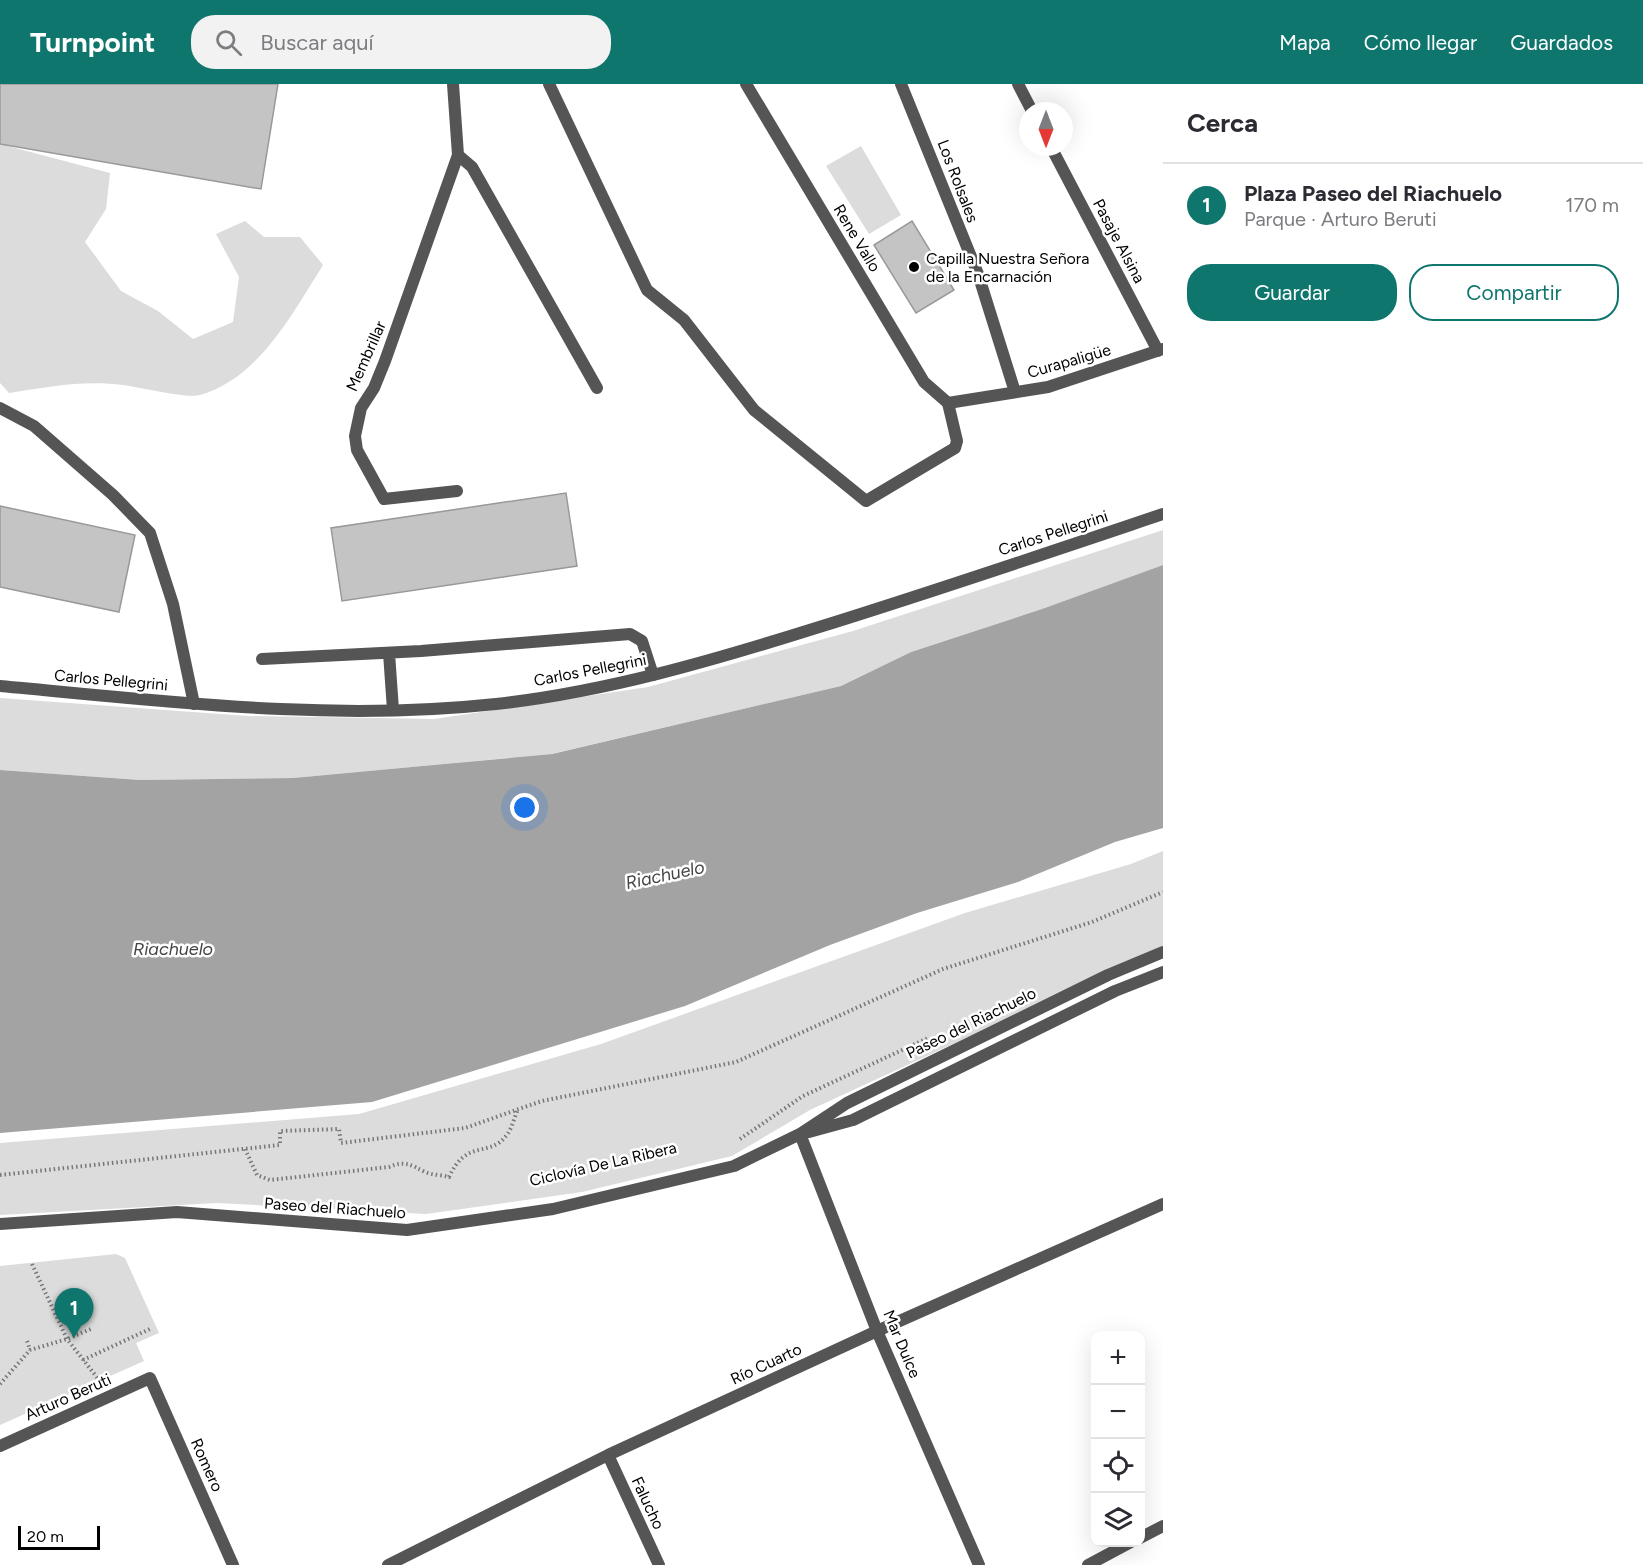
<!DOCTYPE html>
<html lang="es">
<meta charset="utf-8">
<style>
body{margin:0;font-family:Figtree,sans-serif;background:#f2f2f3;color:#2b2b33}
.controls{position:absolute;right:18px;bottom:18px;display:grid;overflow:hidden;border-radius:12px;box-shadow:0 6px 24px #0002}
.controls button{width:54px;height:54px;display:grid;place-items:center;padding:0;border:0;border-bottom:2px solid #e1e1e2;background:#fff;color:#2b2b33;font:30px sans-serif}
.compass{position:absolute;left:1019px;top:18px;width:54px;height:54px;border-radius:50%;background:#fff;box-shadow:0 6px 24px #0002;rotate:180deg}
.scale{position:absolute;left:18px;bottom:15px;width:82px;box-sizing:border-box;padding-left:6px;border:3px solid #000;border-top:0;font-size:16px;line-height:21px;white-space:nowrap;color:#000;-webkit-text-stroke:4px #fff;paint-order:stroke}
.you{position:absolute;left:525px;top:724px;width:21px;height:21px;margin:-15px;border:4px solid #fff;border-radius:50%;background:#1a73e8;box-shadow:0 0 0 9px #1a73e833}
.badge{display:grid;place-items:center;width:39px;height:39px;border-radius:50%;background:#0f766e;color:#fff;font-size:20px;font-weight:700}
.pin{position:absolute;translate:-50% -50px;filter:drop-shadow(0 2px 3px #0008)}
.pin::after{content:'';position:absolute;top:32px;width:21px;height:18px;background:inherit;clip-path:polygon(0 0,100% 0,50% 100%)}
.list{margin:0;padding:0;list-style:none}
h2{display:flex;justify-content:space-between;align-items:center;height:78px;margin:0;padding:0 24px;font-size:26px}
h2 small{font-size:20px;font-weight:400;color:#7c7c81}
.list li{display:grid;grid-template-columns:39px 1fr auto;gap:18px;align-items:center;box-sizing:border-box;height:84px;padding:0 24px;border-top:2px solid #e1e1e2}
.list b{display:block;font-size:22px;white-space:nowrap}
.list p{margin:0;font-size:20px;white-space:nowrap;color:#7c7c81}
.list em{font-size:20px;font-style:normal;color:#7c7c81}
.actions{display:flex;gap:12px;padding:18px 24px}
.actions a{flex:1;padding:14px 0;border:2px solid #0f766e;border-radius:24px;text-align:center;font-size:21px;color:#0f766e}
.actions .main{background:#0f766e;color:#fff}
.icon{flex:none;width:33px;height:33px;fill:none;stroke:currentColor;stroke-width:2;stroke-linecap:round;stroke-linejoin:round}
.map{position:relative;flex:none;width:1163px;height:1481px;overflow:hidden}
header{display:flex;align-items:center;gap:36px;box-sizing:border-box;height:84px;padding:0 30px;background:#0f766e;color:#fff}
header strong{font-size:28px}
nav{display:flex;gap:33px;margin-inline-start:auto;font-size:21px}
.search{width:420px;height:54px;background:#f2f2f3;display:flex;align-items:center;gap:15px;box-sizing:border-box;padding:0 21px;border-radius:24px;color:#7c7c81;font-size:22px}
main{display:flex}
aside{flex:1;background:#fff}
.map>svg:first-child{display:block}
</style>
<header>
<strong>Turnpoint</strong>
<div class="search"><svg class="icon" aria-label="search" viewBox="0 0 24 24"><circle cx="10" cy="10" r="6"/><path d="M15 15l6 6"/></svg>Buscar aquí</div>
<nav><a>Mapa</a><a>Cómo llegar</a><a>Guardados</a></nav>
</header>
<main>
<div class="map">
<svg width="1163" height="1481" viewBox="0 0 1163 1481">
<rect width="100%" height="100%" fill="#fff"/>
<path fill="#dcdcdc" d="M 0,60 L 110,89 L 106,125 L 85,158 L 121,207 L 158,227 L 193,255 L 233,238 L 239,193 L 216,150 L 245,137 L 264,153 L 300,153 L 323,181 C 293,229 258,295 200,311 C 188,315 139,303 123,301 C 85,296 47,303 9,309 L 0,299 Z
M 861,62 L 901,131 L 869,150 L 826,82 Z
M 1163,446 L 1163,481 L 1042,525 L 911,568 L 841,602 L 551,670 L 293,694 L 140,696 L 0,686 L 0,614 L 248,632 L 434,635 L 648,603 L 853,547 Z
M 1163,767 L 1163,863 L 810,1026 L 732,1072 L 582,1108 L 426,1130 L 217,1119 L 0,1131 L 0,1059 L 359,1030 L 601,960 L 965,829 L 1131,780 Z
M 116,1170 L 125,1174 L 159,1249 L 136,1259 L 144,1277 L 0,1341 L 0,1182 Z"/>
<path fill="#a3a3a3" d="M 1163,481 L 1163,744 L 1115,758 L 1018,798 L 917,829 L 830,861 L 685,922 L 372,1018 L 0,1049 L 0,686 L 140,696 L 293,694 L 552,670 L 841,602 L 911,568 L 1042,525 Z"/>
<path fill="#c4c4c4" stroke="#999" stroke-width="1.5" d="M 0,0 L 278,0 L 261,105 L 0,60 Z
M 912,137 L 954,206 L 916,229 L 874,161 Z
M 566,409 L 577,482 L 342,517 L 331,444 Z
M 0,422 L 135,451 L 119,528 L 0,503 Z"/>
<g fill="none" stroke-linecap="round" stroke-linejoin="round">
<path stroke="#777" stroke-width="4" stroke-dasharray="1.5 3" stroke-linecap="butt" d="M 740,1055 L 803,1012 L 928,954
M 245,1065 L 257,1091 L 270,1096 L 389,1083 C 405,1076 411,1081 425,1088 C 432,1091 442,1091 449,1093 C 467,1054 489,1074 506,1052 C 512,1045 514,1034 518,1025
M 0,1091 L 280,1061 L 280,1047 L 339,1045 L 341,1059 L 465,1044 L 542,1017 L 736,978 L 943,885 L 1092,838 L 1163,808
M 32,1180 L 67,1255 L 99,1296
M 27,1257 L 30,1266
M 83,1276 L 152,1244
M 0,1300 L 30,1266 L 67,1255 L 91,1245"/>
<path stroke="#555" stroke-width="12" d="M 549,0 L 647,206 L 684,236 L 754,326 L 866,417 L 955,364 L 957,357 L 948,319
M 0,324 L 34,342 L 113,411 L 150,449 L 173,520 L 194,620
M 389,569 L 393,626
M 262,575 L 421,567 L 630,550 L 642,557 L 653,591"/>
<path stroke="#555" stroke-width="12" d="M 453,0 L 458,71 L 385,277 L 374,304 L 361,324 L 355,352 L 357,366 L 384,415 L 457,407
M 746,0 L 924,298 L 948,319 L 1048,303 L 1163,265
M 901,0 L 978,190 L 1015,308
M 1018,0 L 1032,27
M 1051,63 L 1158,267
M 458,71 L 472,83 L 597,304
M 809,1048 L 853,1036 L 1115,907 L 1163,888
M 800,1050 L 877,1247 L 979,1481
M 0,1140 L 177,1128 L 407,1146 L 553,1125 L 734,1082 L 800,1050 L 847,1019 L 1108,891 L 1163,868
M 0,1362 L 150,1294 L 233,1481
M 608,1371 L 659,1481
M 1140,1454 L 1163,1442
M 388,1481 L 608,1371 L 877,1247 L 1163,1120
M 1088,1481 L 1131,1458"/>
<path stroke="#555" stroke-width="12" d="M 0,602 C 165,617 330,638 496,620 C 605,608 711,577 816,544 C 932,508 1047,469 1163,430"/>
</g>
<circle fill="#000" stroke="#fff" stroke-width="2" cx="914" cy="183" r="6"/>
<g text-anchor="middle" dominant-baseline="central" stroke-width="5" stroke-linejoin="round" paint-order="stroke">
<g font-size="16" fill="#000" stroke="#fff">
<text transform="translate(958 97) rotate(69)">Los Rolsales</text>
<text transform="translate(857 154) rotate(59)">Rene Vallo</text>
<text transform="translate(1119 157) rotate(62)">Pasaje Alsina</text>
<text transform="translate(366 272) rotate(-66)">Membrillar</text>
<text transform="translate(1069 277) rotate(-16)">Curapaligüe</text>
<text transform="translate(1053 449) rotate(-18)">Carlos Pellegrini</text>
<text transform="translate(590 586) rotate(-11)">Carlos Pellegrini</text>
<text transform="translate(111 596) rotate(5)">Carlos Pellegrini</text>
<text transform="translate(971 939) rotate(-26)">Paseo del Riachuelo</text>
<text transform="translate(603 1080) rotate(-13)">Ciclovía De La Ribera</text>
<text transform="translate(335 1124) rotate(4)">Paseo del Riachuelo</text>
<text transform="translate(902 1260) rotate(67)">Mar Dulce</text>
<text transform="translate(766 1280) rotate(-25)">Río Cuarto</text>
<text transform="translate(68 1313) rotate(-24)">Arturo Beruti</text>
<text transform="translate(207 1381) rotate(66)">Romero</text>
<text transform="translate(648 1419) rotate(65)">Falucho</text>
</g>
<g font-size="16" fill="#000" stroke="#fff" text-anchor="start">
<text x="926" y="174">Capilla Nuestra Señora<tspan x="926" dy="18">de la Encarnación</tspan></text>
</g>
<g font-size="18" font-style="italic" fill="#444" stroke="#fff">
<text transform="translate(665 791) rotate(-12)">Riachuelo</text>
<text x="173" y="865">Riachuelo</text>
</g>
</g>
</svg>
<div class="controls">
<button>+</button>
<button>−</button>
<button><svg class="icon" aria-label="locate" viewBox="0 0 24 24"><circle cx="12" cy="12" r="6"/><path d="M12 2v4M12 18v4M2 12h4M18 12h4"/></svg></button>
<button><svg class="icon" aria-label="layers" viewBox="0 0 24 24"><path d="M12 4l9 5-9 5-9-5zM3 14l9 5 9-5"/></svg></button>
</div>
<svg class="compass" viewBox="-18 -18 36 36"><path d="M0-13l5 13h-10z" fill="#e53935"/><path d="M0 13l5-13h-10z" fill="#7c7c81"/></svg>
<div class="scale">20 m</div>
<div class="you"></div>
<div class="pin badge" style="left:74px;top:1254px">1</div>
</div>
<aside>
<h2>Cerca<small></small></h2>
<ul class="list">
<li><span class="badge">1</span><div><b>Plaza Paseo del Riachuelo</b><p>Parque · Arturo Beruti</p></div><em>170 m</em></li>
</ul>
<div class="actions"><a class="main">Guardar</a><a>Compartir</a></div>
</aside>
</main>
